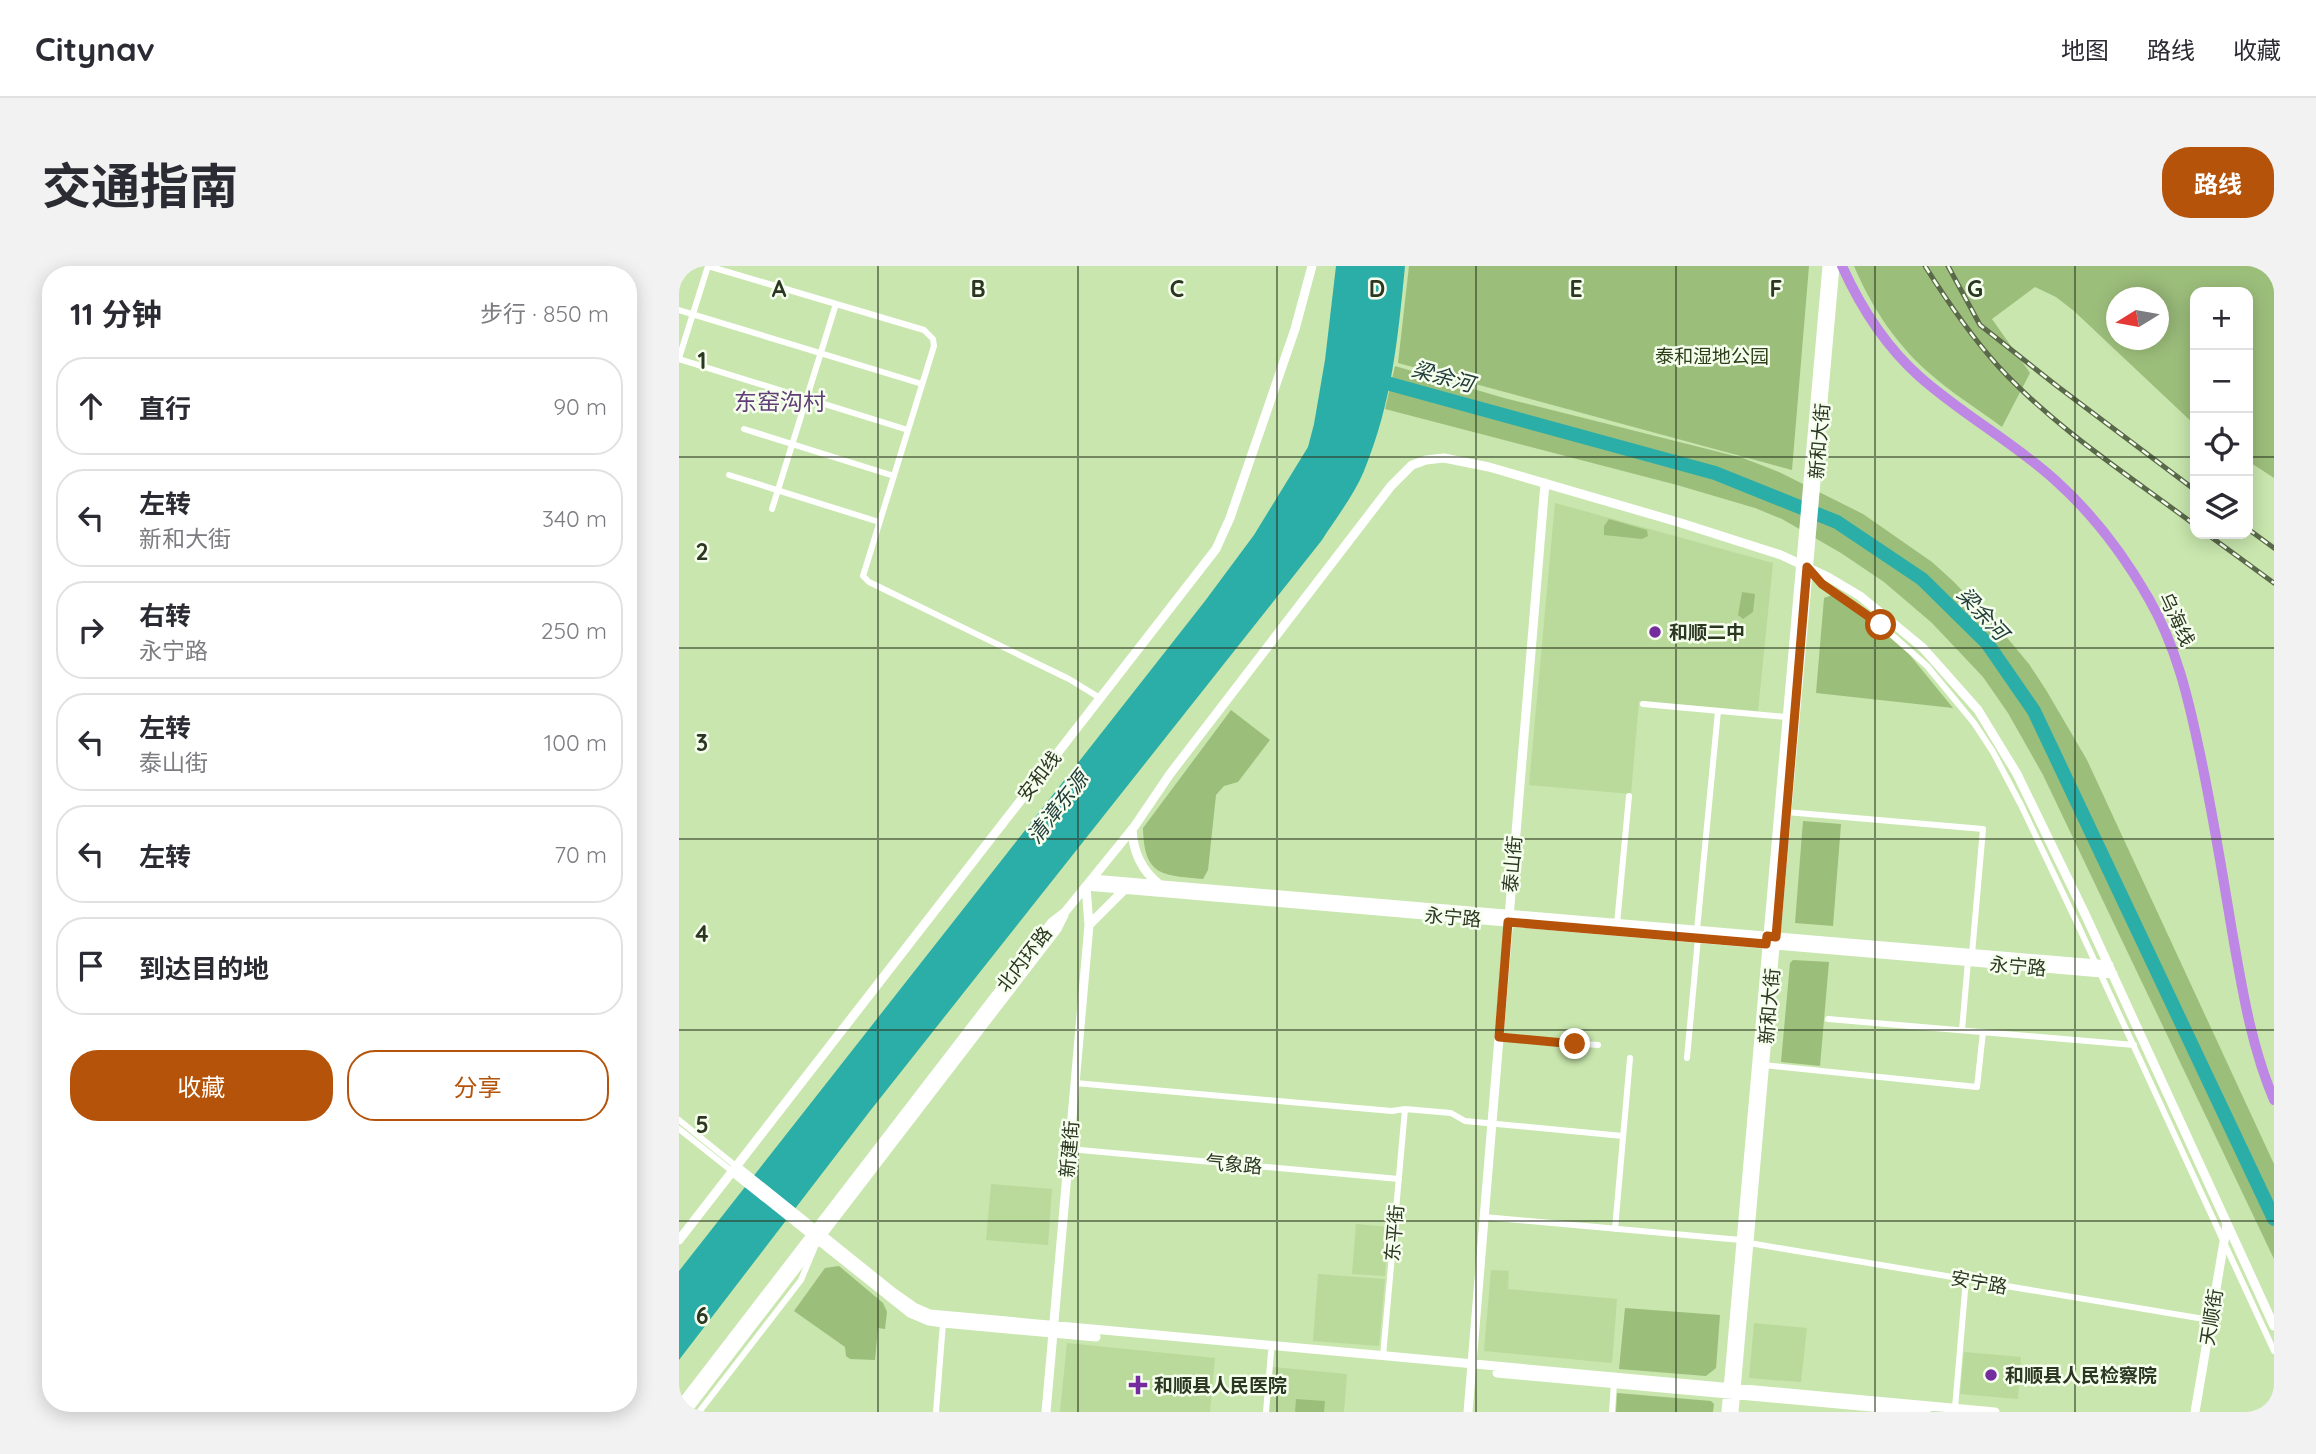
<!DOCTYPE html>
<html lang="zh">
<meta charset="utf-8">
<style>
body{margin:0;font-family:Quicksand,"Noto Sans SC",sans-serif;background:#f2f2f3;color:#2b2b33}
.controls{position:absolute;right:21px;top:21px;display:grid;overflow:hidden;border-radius:14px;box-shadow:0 4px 18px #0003}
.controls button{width:63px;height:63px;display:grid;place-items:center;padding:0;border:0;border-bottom:2px solid #e1e1e2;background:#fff;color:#2b2b33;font:35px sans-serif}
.compass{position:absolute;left:1427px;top:21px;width:63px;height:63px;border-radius:50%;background:#fff;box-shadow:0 4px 18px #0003;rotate:259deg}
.stop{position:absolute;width:21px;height:21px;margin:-16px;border:5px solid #b45309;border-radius:50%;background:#fff}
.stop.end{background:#b45309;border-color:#fff;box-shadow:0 2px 7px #0008}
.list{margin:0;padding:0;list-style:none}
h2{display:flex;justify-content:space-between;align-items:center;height:91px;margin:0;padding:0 28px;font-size:30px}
h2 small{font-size:23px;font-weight:400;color:#7c7c81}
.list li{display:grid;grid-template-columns:46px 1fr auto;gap:21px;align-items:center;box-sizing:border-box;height:98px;margin:0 14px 14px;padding:0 14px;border:2px solid #e1e1e2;border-radius:28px}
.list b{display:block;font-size:26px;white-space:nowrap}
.list p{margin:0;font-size:23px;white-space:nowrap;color:#7c7c81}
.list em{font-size:23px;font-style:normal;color:#7c7c81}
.actions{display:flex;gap:14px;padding:21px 28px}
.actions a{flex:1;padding:16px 0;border:2px solid #b45309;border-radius:28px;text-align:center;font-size:24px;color:#b45309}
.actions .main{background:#b45309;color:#fff}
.icon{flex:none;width:38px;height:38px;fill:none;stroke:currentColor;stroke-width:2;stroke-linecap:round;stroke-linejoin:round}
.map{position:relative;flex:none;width:1595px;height:1146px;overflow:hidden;border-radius:28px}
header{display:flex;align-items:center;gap:42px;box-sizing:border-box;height:98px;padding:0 35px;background:#fff;border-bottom:2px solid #e1e1e2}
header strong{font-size:33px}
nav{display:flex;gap:38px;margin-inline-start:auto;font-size:24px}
.intro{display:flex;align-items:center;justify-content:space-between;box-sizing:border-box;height:168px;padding:0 42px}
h1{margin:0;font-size:49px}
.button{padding:18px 32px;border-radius:28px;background:#b45309;color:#fff;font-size:24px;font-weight:700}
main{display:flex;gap:42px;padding:0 42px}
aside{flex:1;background:#fff;border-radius:28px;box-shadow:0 4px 18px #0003}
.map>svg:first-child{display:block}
</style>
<header>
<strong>Citynav</strong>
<nav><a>地图</a><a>路线</a><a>收藏</a></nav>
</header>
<div class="intro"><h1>交通指南</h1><a class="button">路线</a></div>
<main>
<aside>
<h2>11 分钟<small>步行 · 850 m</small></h2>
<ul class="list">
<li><svg class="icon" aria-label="ahead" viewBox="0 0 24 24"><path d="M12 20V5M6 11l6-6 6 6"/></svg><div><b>直行</b></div><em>90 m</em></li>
<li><svg class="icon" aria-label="left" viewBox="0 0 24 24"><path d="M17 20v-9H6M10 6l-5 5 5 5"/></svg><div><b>左转</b><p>新和大街</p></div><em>340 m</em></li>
<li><svg class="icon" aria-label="right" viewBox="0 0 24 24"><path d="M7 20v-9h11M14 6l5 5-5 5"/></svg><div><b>右转</b><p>永宁路</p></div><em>250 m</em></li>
<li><svg class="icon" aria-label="left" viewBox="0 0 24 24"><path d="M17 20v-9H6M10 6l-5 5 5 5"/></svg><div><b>左转</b><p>泰山街</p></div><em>100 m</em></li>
<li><svg class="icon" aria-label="left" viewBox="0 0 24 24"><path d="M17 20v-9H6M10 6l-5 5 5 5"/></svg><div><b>左转</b></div><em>70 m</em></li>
<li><svg class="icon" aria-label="arrive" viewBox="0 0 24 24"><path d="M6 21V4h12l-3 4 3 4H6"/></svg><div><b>到达目的地</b></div></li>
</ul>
<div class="actions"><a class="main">收藏</a><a>分享</a></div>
</aside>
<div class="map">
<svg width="1595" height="1146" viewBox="0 0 1595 1146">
<rect width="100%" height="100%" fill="#c8e6ad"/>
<path fill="#bada9b" d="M 876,237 L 1094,297 L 1079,445 L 960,435 L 952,528 L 850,519 Z
M 312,918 L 373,923 L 369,979 L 307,974 Z
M 677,958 L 710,961 L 706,1010 L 673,1008 Z
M 812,1004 L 830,1005 L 829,1023 L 938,1033 L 933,1097 L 805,1085 Z
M 639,1008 L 706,1013 L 700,1080 L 634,1075 Z
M 1075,1057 L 1128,1062 L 1122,1116 L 1070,1112 Z
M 388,1077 L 536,1092 L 531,1146 L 381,1146 Z
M 1285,1086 L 1342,1091 L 1339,1133 L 1281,1128 Z
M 594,1101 L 668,1108 L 665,1146 L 590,1146 Z"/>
<path fill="#9cbe7b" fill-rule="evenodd" d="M 730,0 L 1130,0 L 1113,204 L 719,97 Z
M 1175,0 L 1595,0 L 1595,212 L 1569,195 L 1569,26 L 1516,26 L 1516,159 L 1395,45 L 1377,31 L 1356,21 L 1313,53 L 1351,107 L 1323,161 C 1299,143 1271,126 1249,106 C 1216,77 1192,40 1175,0 ZM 1437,32 L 1479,32 L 1479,74 L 1437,74 Z
M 716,100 L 825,132 L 1064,192 L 1100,206 L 1184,248 L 1253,296 L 1274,315 L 1325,368 L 1350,398 L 1367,424 L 1408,494 L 1595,898 L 1595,993 L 1364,509 L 1329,447 L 1304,411 L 1253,357 L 1205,316 L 1162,287 L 1103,253 L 1076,242 L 998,219 L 706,143 Z
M 930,253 L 968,264 L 969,270 L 963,273 L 925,269 L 925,260 Z
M 1063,326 L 1076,328 L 1074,346 L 1064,353 L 1059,349 Z
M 1153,329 L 1196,359 L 1230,388 L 1274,442 L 1137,427 L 1145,332 Z
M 552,444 L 591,474 L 559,516 L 545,520 L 537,529 L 529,604 L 524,613 C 484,609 465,611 464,562 Z
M 1124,555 L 1162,558 L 1154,660 L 1116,657 Z
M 1114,694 L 1150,696 L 1141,800 L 1102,796 L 1111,697 Z
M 160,1000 L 204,1037 L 208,1046 L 206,1063 L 199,1062 L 196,1094 L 171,1093 L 167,1090 L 166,1081 L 115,1045 L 146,1002 Z
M 946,1042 L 1041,1049 L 1037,1102 L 1027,1110 L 940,1103 Z
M 938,1127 L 1032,1135 L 1035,1138 L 1034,1146 L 937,1146 Z
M 617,1133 L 646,1135 L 645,1146 L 616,1146 Z"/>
<path fill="#2caea8" d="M 657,0 L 726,0 C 719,72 713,137 685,205 C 675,229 657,252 643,274 L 191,845 L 0,1094 L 0,1005 L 526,335 L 575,269 L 629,181 L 635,158 L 646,94 Z"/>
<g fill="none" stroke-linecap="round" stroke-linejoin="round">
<path stroke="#2caea8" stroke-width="14" d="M 693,113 L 1036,207 L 1158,256 L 1243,313 L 1308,377 L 1355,445 L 1595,953"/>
<path stroke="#fff" stroke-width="6" d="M 0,44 L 243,118
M 0,92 L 29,0 L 245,64 L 254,73 L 255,80 L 184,310 L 190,316 L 390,413 L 421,432
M 0,93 L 229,164
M 65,163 L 215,210
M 50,209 L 200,256
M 93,243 L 157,38
M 1132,305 L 1143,318 L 1202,359 L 1248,400 L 1295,457 L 1314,486 L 1342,539 L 1399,659 L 1595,1085
M 964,438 L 1107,451
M 1107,546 L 1304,563 L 1293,688
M 938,658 L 950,530
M 1018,664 L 1039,445
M 1149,753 L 1455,779
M 1283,764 L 1289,695
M 819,771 L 919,779
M 1008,792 L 1019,672
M 1085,799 L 1298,821 L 1304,766
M 396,817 L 713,845 L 726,843 L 772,847 L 786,855 L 944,870
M 0,854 L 58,901
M 0,863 L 54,906
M 390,883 L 720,913
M 805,951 L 1062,974
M 936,963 L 951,792
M 1070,977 L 1531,1054
M 704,1090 L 726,843
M 1276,1142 L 1287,1013
M 20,1146 L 122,1014 L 135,983
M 257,1146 L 264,1057
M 587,1146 L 592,1086
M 933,1146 L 935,1117"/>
<path stroke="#fff" stroke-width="9" d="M 453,563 C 454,585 462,604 480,618
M 413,613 L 1430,699
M 410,659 L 446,623
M 58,901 L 215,1027 L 235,1041 L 251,1048 L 1316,1146
M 54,906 L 231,1047 L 250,1055 L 264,1057 L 417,1071
M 0,974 L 537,283 L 551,252 L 616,63 L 633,0
M 818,1107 L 1247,1146
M 0,1141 L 373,656 L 386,646 L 455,561 L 491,508 L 712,220 L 733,199 L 747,194 L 765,192 L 810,201 L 1002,257 L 1102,289 L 1149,311 L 1181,330 L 1244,382 L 1299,444 L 1338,508 L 1406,648 L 1595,1060
M 7,1146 L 378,663 L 385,649
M 367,1146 L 410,659 L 407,620 L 1434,708
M 789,1146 L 866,217
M 1047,1146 L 1148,0
M 1055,1146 L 1156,0
M 1516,1146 L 1548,958"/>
<path stroke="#be86e5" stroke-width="10" d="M 1163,0 C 1182,42 1206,80 1241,111 C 1284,149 1334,176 1376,214 C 1414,248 1445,289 1470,333 C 1497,380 1509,431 1520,483 C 1533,543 1543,604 1553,665 C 1563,722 1572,780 1595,834"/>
<g stroke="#596949" stroke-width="5">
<path id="rail" d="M 1246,0 C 1268,35 1291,69 1319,100 C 1376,162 1449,209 1516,259
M 1269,0 L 1301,59 L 1378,120 L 1516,224
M 1569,263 L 1595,282
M 1528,268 L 1595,317"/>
</g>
<use href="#rail" stroke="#f6ffee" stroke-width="2.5" stroke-dasharray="8" stroke-linecap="butt"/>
</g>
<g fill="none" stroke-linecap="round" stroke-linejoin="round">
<path stroke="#b45309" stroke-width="9" d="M 896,778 L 820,771 L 829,656 L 1087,678 L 1088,670 L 1097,671 L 1128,301 L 1143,318 L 1202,359"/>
</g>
<path fill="none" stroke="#2c3721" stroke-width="2" stroke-opacity="0.55" d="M 199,0 L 199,1146M 399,0 L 399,1146M 598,0 L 598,1146M 797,0 L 797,1146M 997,0 L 997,1146M 1196,0 L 1196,1146M 1396,0 L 1396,1146M 0,191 L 1516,191M 1569,191 L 1595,191M 0,382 L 1595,382M 0,573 L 1595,573M 0,764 L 1595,764M 0,955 L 1595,955"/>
<g fill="#752c9f" stroke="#f6ffee" stroke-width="2.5">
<circle cx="976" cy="366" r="7"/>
<circle cx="1312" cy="1109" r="7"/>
<path d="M455.5 1108.5h7v7h7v7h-7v7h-7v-7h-7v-7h7z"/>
</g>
<g text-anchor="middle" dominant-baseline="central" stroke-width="5" stroke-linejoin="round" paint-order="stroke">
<g font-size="19" fill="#2d3f18" stroke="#f6ffee">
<text x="1033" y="90">泰和湿地公园</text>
</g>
<g font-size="19" fill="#2c3721" stroke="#f6ffee">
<text transform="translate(1140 175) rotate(-85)">新和大街</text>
<text transform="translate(1498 353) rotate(65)">乌海线</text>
<text transform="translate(360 510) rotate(-52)">安和线</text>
<text transform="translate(833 598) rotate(-85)">泰山街</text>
<text transform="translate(774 651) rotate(5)">永宁路</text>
<text transform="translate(345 693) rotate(-52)">北内环路</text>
<text transform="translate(1339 700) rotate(5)">永宁路</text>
<text transform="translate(1090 740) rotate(-85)">新和大街</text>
<text transform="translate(390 883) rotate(-85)">新建街</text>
<text transform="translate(555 898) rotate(5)">气象路</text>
<text transform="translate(715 967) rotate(-85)">东平街</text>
<text transform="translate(1300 1016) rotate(10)">安宁路</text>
<text transform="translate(1532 1051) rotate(-81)">天顺街</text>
</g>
<g font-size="19" font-weight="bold" fill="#2c3721" stroke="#f6ffee" text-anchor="start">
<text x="990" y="366">和顺二中</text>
<text x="1326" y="1109">和顺县人民检察院</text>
<text x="475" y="1119">和顺县人民医院</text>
</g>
<g font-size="21" font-style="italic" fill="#223d3b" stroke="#f6ffee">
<text transform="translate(764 110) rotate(15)">梁余河</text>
<text transform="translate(1304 347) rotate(47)">梁余河</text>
<text transform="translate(378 541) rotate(-52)">清漳东源</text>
</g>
<g font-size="23" fill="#613e78" stroke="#f6ffee">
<text x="101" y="135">东窑沟村</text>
</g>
</g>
<g font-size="23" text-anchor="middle" font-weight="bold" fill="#2c3721" stroke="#f6ffee" stroke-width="5" stroke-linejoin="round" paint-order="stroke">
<text x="100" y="31">A</text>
<text x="299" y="31">B</text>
<text x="498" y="31">C</text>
<text x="698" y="31">D</text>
<text x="897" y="31">E</text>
<text x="1097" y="31">F</text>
<text x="1296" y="31">G</text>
<text x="23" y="103">1</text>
<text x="23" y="294">2</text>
<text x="23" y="485">3</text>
<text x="23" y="676">4</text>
<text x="23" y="867">5</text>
<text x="23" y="1058">6</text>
</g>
</svg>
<div class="controls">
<button>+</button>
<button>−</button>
<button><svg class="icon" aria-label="locate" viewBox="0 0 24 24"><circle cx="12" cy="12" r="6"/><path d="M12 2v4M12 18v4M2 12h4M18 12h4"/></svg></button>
<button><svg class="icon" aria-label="layers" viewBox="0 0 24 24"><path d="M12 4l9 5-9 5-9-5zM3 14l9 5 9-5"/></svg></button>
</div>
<svg class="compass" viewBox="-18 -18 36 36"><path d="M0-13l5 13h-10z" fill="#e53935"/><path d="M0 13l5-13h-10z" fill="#7c7c81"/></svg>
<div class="stop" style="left:1202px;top:359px"></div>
<div class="stop end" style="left:896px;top:778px"></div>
</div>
</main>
